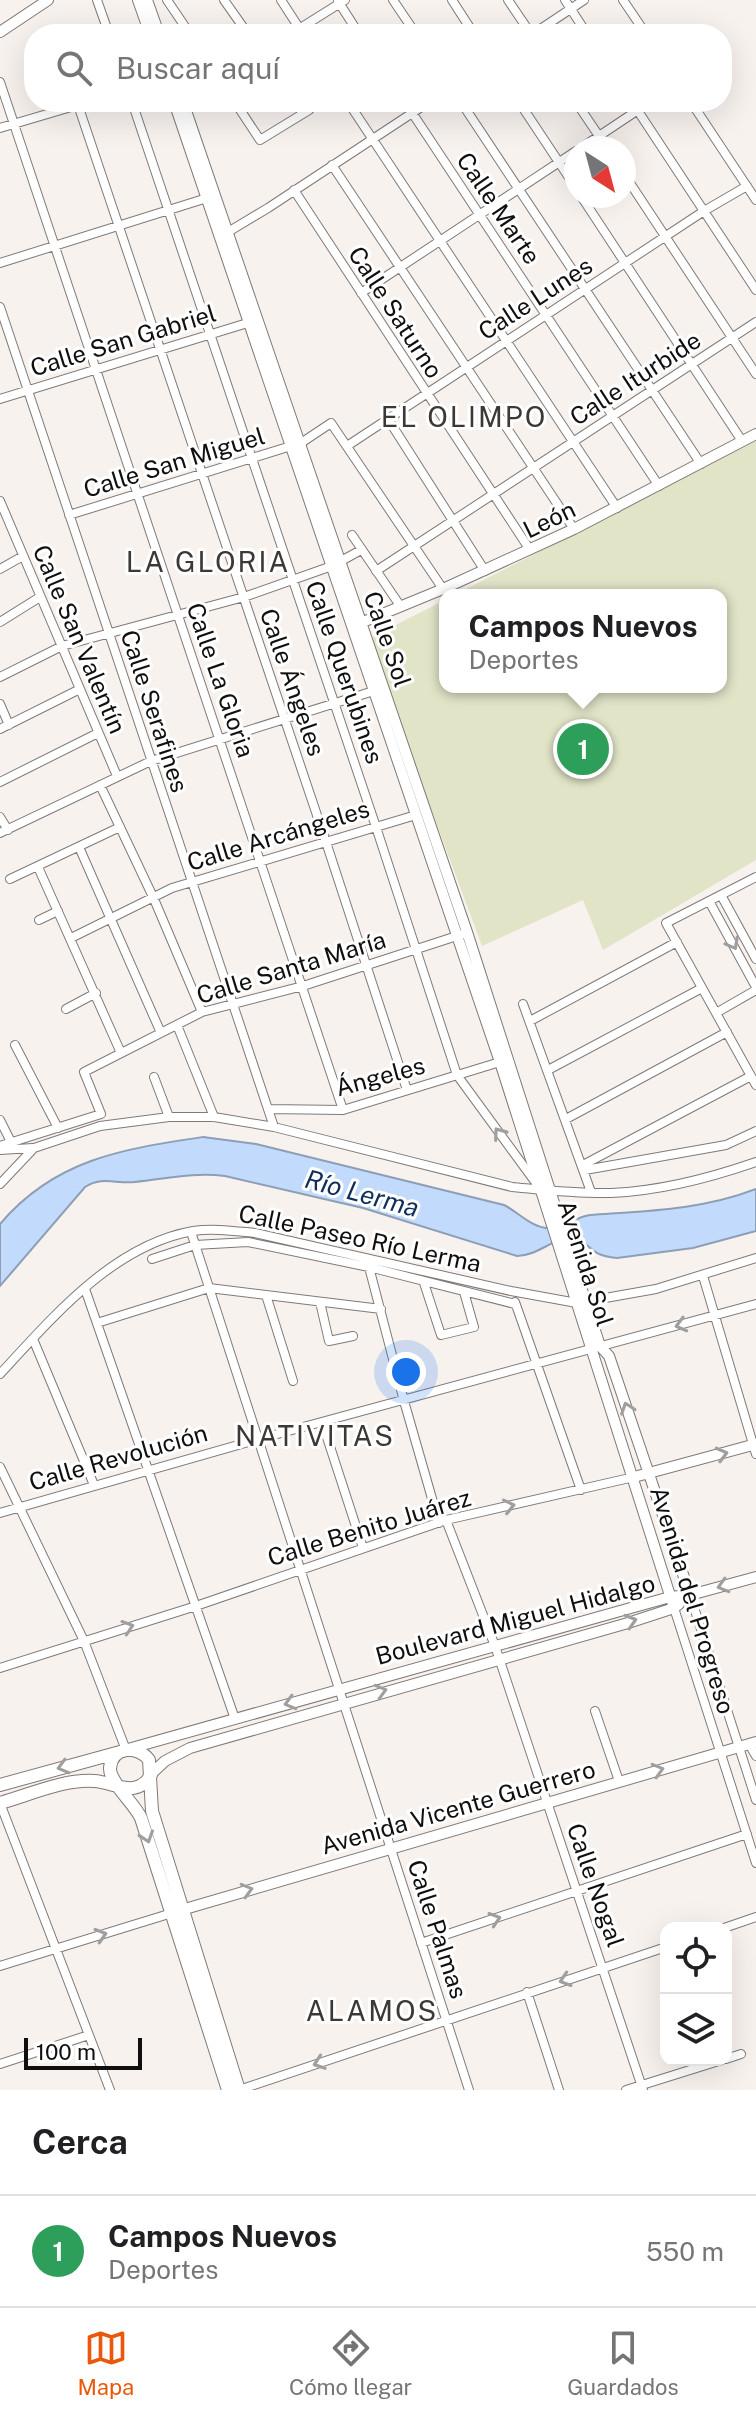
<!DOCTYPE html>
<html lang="es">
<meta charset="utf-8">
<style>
body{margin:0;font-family:"Public Sans",sans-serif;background:#f6f6f6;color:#202124}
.controls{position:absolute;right:24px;bottom:24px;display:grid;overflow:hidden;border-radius:16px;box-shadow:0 8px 32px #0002}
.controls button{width:72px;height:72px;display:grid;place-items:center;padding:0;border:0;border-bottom:2px solid #e0e0e0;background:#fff;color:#202124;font:40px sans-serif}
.compass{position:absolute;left:564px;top:136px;width:72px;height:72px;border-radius:50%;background:#fff;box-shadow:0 8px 32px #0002;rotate:144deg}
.scale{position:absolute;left:24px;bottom:20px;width:118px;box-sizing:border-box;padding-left:8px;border:4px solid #110f0e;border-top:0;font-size:22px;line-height:28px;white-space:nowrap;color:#110f0e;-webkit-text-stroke:6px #fff;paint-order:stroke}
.you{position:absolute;left:406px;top:1372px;width:28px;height:28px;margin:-20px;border:6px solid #fff;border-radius:50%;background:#1a73e8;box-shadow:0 0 0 12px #1a73e833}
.badge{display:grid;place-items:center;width:52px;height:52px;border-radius:50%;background:#ea580c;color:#fff;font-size:26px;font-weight:700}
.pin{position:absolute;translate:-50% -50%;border:4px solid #fff;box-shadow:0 2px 8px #0006}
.popup{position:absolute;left:439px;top:589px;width:288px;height:104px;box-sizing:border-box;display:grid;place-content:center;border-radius:16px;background:#fff;filter:drop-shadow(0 2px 6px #0005);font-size:26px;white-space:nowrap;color:#757577}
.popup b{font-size:30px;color:#202124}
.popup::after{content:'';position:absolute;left:50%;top:100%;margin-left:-16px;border:16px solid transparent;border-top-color:#fff}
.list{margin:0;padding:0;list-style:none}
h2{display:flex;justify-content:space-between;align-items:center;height:104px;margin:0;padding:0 32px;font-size:34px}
h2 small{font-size:26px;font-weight:400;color:#757577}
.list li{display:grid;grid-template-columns:52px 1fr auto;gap:24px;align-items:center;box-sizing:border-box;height:112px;padding:0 32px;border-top:2px solid #e0e0e0}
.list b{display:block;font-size:30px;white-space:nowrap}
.list p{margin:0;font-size:26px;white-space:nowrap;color:#757577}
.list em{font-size:26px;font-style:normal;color:#757577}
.icon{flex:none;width:44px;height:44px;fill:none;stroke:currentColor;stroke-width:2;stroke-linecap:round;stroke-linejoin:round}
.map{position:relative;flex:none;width:756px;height:2090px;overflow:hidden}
.search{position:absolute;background:#fff;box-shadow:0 8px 32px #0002;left:24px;right:24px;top:24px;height:88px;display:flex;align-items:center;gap:20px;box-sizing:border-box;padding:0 28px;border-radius:32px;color:#757577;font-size:30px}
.sheet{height:216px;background:#fff}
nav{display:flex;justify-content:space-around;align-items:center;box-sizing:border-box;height:112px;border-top:2px solid #e0e0e0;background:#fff;font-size:22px;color:#757577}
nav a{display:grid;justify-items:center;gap:4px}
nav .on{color:#ea580c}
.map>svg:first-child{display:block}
</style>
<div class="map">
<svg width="756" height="2090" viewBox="0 0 756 2090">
<rect width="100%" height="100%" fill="#f8f2ef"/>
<path fill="#e1e4c7" d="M 756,441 L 756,860 L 603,950 L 583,900 L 482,946 L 368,639 L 445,600 L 445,687 L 721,687 L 721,595 L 454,595 Z"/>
<path fill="#c2dbfd" stroke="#8d9eb5" stroke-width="2" d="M 203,1137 L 256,1144 L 504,1205 C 518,1212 532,1228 548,1228 C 563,1229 575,1217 590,1215 C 646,1211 702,1210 756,1189 L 756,1231 L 693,1248 L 617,1258 C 595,1256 593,1250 578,1237 C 555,1235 539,1256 517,1256 L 363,1208 L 225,1176 C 193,1172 166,1179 135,1182 C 116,1184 102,1176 85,1187 L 0,1286 L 0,1224 C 55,1159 123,1149 203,1137 Z"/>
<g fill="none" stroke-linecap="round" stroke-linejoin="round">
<g stroke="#807a77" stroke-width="10">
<path id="minor" d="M 97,0 L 109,34
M 167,0 L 190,34
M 224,0 L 248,34
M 281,0 L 303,34
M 393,0 L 416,34
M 452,0 L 474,34
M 508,0 L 531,34
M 565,0 L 587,34
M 623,0 L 646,34
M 338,1 L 359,34
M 291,34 L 345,0
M 533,34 L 584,0
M 0,82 L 343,1110
M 132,102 L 376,827 L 457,1075 L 536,1183
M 235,102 L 260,140 L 309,110 L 308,102
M 348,102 L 617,508
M 405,102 L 659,486
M 461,102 L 701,464
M 519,102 L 576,188
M 576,102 L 607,148
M 632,102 L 756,290
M 691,102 L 756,200
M 78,105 L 326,842 L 407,1090
M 0,128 L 88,102
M 581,148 L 650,102
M 332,165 L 574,529
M 624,174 L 756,374
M 294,190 L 530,550
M 581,196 L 742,441
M 228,232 L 268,208 L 429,102
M 0,263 L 207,198
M 361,293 L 576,151
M 0,307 L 274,1127
M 0,399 L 254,321
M 388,419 L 485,571
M 301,443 L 331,423 L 443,589
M 347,446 L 704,211 L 747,186
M 0,501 L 117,776
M 69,515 L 291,446
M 352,535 L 401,607
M 0,569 L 23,556
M 376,571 L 756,322
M 0,622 L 40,597
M 0,677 L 62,646 L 244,597 L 332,566 L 361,550
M 0,704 L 9,725
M 0,729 L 80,689
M 0,782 L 98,733
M 100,785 L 154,899 L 202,1012
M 0,817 L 8,830
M 0,833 L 151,761 L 380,689
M 79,847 L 161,1033
M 38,867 L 121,1053
M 756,877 L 666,923 L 756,1085
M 10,879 L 120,827
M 721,895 L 756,959
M 709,901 L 756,987
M 39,920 L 58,911
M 71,938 L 172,888 L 416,815
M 523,1004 L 591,1192
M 66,1009 L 96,993
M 716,1013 L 756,990
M 530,1021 L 677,942
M 177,1025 L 214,1117
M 15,1045 L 58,1128
M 548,1070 L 702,988
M 154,1077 L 169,1117
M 268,1109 L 343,1110 L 500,1062
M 566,1119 L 727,1032
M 0,1120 L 11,1142
M 0,1146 L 101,1114 L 84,1072 L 202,1012 L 303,986 L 463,934
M 0,1150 L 33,1148
M 583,1165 L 751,1076
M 585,1170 L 726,1145 L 756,1131
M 0,1184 L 34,1148 L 100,1126 L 169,1117 L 214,1117 L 274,1127 L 512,1187 C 544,1190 578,1194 611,1193 C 660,1191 710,1178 756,1162
M 191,1232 L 469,2090
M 152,1259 L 195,1245 L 248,1242 L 369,1267 L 515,1304
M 369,1267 L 404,1401 L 439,1523
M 703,1276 L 756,1454
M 424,1283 L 441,1335 L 474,1327 L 464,1292
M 85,1289 L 235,1719
M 266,1295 L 293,1381
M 320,1302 L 329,1341 L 353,1336
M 515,1302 L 581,1490
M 97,1323 L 209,1288 L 381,1309
M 33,1339 L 94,1485
M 0,1374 C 52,1318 113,1245 193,1231 C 213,1228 234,1231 255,1233 L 511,1291 L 577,1303 L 656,1289 L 756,1258
M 322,1422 L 363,1548
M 0,1467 L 84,1641 L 126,1750
M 0,1513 L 259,1439 L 756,1304
M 446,1520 L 495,1646 L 643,2090
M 690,1595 L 756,1800
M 674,1608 L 756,1863
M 0,1668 L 196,1606 L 446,1520 L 634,1477
M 595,1711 L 619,1781
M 749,1744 L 756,1756
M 0,1803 L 110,2090
M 724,1928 L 756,1917
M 421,1943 L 747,1834
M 0,1966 L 172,1913
M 527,1992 L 559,2090
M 726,2059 L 741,2054
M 0,2064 L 89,2035
M 239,2090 L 666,1947
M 626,2090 L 722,2060"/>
</g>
<g stroke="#807a77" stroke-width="12">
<path id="tertiary" d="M 138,0 L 150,34
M 147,0 L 159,34
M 0,32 L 48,0
M 174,102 L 500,1062 L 674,1608
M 183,102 L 467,932 L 600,1346 L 609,1356 L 690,1595
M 358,624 L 443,589 L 574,529 L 756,434
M 634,1477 L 756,1444
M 128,1749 L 670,1597 L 690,1595 L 756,1577
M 151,1774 L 165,1761 L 190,1748 L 628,1623 L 674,1608 L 679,1604
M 178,1911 L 756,1742"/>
</g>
<g stroke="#807a77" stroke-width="14">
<path id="primary" d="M 0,1785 L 120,1752
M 0,1803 C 29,1795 63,1779 94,1781 C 115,1782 136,1800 151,1775
M 228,2090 L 141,1818 C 134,1803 109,1782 110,1768 C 112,1746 138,1745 149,1760 L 152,1811 L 239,2090"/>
</g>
<use href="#minor" stroke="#fff" stroke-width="8"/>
<use href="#tertiary" stroke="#fff" stroke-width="10"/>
<use href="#primary" stroke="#fff" stroke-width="12"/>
</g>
<defs><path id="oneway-chevron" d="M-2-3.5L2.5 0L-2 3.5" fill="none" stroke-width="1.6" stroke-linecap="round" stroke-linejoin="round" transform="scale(2)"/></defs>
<g stroke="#a09f9f">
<use href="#oneway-chevron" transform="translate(733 944) rotate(61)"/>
<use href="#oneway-chevron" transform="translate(499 1133) rotate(-126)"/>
<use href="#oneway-chevron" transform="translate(681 1325) rotate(165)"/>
<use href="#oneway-chevron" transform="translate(627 1408) rotate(-109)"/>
<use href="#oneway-chevron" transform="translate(722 1454) rotate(-15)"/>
<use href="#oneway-chevron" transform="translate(509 1506) rotate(-13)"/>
<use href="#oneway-chevron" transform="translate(723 1586) rotate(164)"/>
<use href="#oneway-chevron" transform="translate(631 1621) rotate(-17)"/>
<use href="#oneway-chevron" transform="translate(128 1627) rotate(-18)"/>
<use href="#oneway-chevron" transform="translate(381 1691) rotate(-16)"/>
<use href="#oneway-chevron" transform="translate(290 1703) rotate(164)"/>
<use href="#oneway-chevron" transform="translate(63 1767) rotate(164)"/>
<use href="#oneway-chevron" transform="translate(658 1770) rotate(-16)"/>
<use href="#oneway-chevron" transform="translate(147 1837) rotate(72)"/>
<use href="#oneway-chevron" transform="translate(247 1890) rotate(-16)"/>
<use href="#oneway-chevron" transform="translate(495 1919) rotate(-18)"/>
<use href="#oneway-chevron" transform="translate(101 1935) rotate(-17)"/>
<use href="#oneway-chevron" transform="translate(565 1980) rotate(162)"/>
<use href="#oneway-chevron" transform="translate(319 2063) rotate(161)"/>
</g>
<g text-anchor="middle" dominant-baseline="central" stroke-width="6" stroke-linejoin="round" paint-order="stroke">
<g font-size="24" fill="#110f0e" stroke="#fff">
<text transform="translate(499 208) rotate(56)">Calle Marte</text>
<text transform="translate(535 298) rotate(-33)">Calle Lunes</text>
<text transform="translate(396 312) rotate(57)">Calle Saturno</text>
<text transform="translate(123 340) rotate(-17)">Calle San Gabriel</text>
<text transform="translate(635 378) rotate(-33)">Calle Iturbide</text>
<text transform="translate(174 462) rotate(-17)">Calle San Miguel</text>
<text transform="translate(549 519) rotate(-26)">León</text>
<text transform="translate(80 639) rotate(67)">Calle San Valentín</text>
<text transform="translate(388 639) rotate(71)">Calle Sol</text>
<text transform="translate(345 672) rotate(71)">Calle Querubines</text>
<text transform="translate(221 680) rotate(71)">Calle La Gloria</text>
<text transform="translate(293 682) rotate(71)">Calle Ángeles</text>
<text transform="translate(155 711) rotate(72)">Calle Serafines</text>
<text transform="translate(278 835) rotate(-17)">Calle Arcángeles</text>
<text transform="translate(291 967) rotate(-17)">Calle Santa María</text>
<text transform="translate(380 1076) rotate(-15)">Ángeles</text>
<text transform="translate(360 1238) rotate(12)">Calle Paseo Río Lerma</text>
<text transform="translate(586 1263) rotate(72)">Avenida Sol</text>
<text transform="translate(118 1457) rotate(-16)">Calle Revolución</text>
<text transform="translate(369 1527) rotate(-17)">Calle Benito Juárez</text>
<text transform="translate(693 1600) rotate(73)">Avenida del Progreso</text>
<text transform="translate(515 1619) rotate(-15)">Boulevard Miguel Hidalgo</text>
<text transform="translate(458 1807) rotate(-16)">Avenida Vicente Guerrero</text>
<text transform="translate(596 1885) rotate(71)">Calle Nogal</text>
<text transform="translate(438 1929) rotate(72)">Calle Palmas</text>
</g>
<g font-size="26" font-style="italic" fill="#0f2e59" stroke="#fff">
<text transform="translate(362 1193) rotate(15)">Río Lerma</text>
</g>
<g font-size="28" letter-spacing="2" fill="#3d3836" stroke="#fff">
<text x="464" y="416">EL OLIMPO</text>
<text x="208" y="561">LA GLORIA</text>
<text x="315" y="1435">NATIVITAS</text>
<text x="372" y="2010">ALAMOS</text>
</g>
</g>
</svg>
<div class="controls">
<button><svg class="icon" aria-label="locate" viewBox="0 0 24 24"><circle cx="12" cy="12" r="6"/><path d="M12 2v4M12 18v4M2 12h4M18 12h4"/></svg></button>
<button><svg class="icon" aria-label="layers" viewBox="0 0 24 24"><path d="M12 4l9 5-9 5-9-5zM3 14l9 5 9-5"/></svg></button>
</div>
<svg class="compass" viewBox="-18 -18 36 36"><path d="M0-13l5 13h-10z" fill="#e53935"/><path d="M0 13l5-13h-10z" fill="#757577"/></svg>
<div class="scale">100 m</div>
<div class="you"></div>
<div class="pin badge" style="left:583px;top:749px;background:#2e9e5b">1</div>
<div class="popup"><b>Campos Nuevos</b>Deportes</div>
<div class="search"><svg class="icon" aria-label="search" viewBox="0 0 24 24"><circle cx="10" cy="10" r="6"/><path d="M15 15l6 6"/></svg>Buscar aquí</div>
</div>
<section class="sheet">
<h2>Cerca<small></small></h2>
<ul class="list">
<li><span class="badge" style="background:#2e9e5b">1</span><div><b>Campos Nuevos</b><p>Deportes</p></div><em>550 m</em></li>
</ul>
</section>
<nav>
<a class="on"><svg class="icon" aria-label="map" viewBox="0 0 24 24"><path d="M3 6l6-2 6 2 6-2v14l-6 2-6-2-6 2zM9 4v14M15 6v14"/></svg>Mapa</a>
<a><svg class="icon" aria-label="directions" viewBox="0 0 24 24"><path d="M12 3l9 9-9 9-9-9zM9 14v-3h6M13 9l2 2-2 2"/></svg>Cómo llegar</a>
<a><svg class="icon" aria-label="saved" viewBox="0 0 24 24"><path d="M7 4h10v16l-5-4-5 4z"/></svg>Guardados</a>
</nav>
